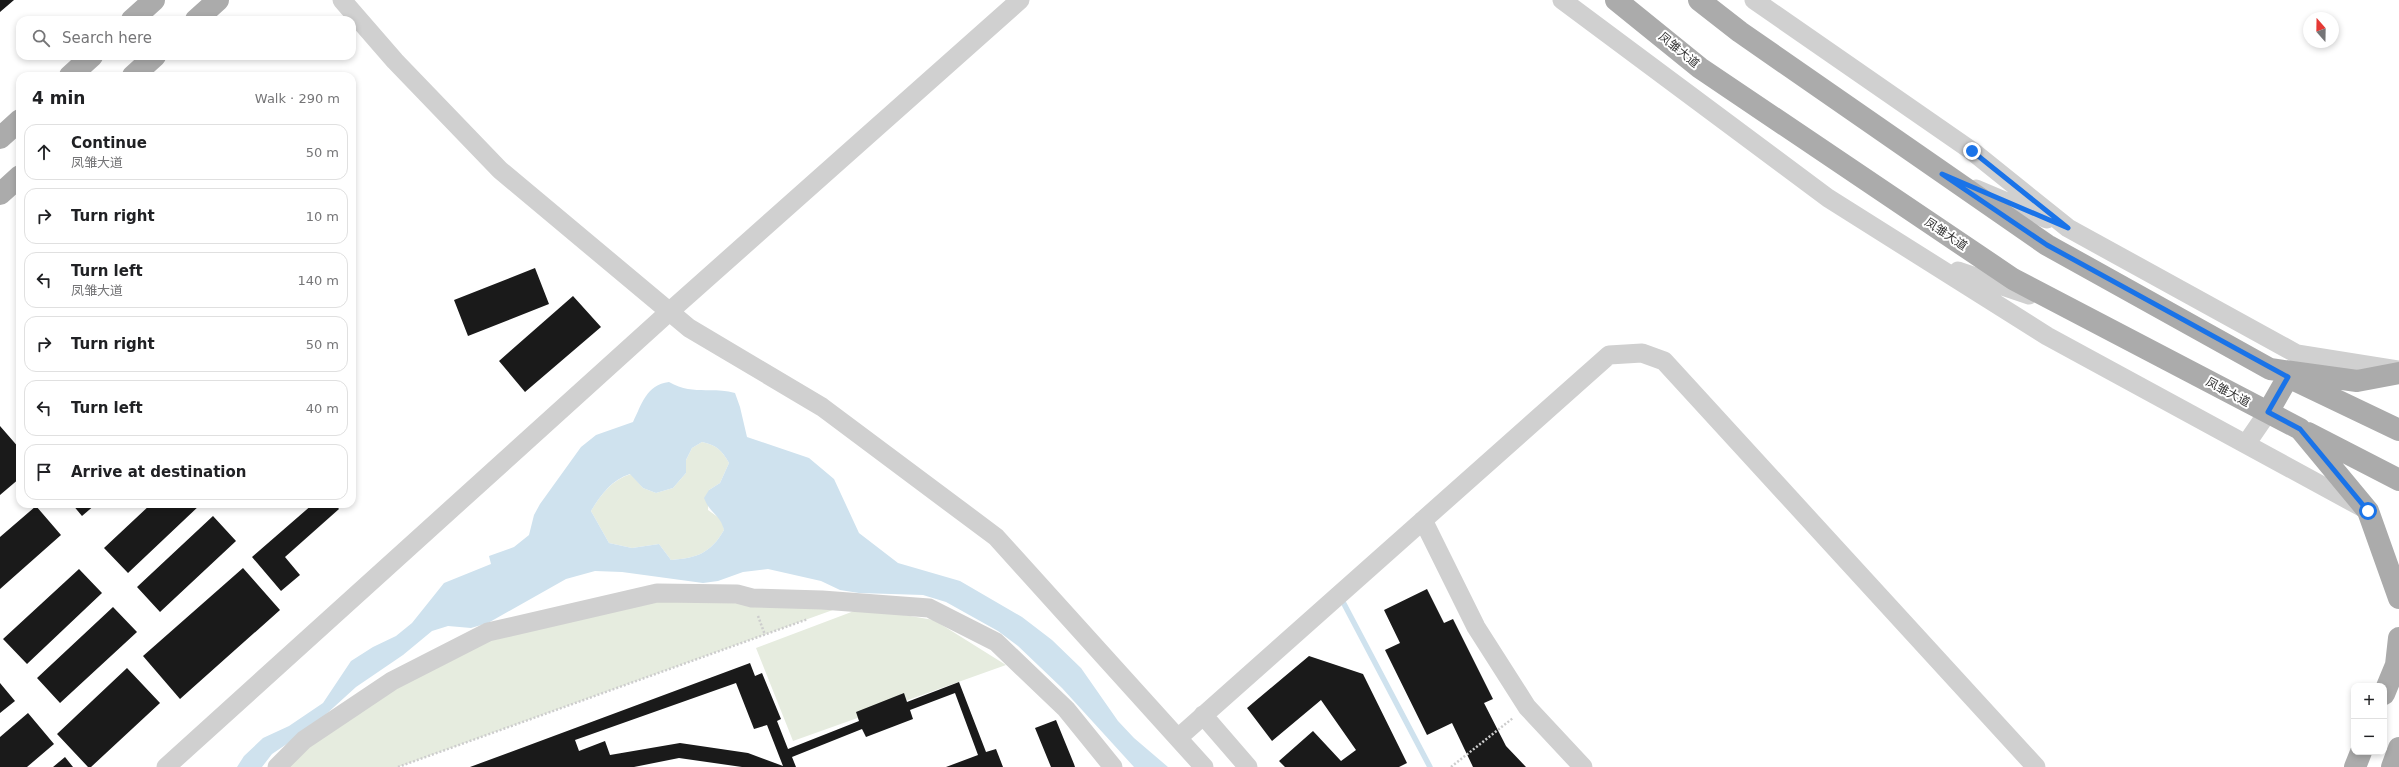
<!DOCTYPE html>
<meta charset="utf-8">
<style>
body{margin:0;font-family:"DejaVu Sans","Noto Sans SC",sans-serif;background:#f6f6f6;color:#202124}
.controls{position:absolute;right:12px;bottom:12px;display:grid;overflow:hidden;border-radius:8px;box-shadow:0 2px 6px #0003}
.controls button{width:36px;height:36px;display:grid;place-items:center;padding:0;border:0;border-bottom:1px solid #e0e0e0;background:#fff;color:#202124;font:20px sans-serif}
.compass{position:absolute;left:2303px;top:12px;width:36px;height:36px;border-radius:50%;background:#fff;box-shadow:0 2px 6px #0003;rotate:340deg}
.stop{position:absolute;width:12px;height:12px;margin:-9px;border:3px solid #1a73e8;border-radius:50%;background:#fff}
.stop.end{background:#1a73e8;border-color:#fff;box-shadow:0 1px 4px #0008}
.list{margin:0;padding:0;list-style:none}
h2{display:flex;justify-content:space-between;align-items:center;height:52px;margin:0;padding:0 16px;font-size:17px}
h2 small{font-size:13px;font-weight:400;color:#757577}
.list li{display:grid;grid-template-columns:26px 1fr auto;gap:12px;align-items:center;box-sizing:border-box;height:56px;margin:0 8px 8px;padding:0 8px;border:1px solid #e0e0e0;border-radius:12px}
.list b{display:block;font-size:15px;white-space:nowrap}
.list p{margin:0;font-size:13px;white-space:nowrap;color:#757577}
.list em{font-size:13px;font-style:normal;color:#757577}
.icon{flex:none;width:22px;height:22px;fill:none;stroke:currentColor;stroke-width:2;stroke-linecap:round;stroke-linejoin:round}
.map{position:relative;flex:none;width:2399px;height:767px;overflow:hidden}
.search{position:absolute;background:#fff;box-shadow:0 2px 6px #0003;left:16px;top:16px;width:340px;height:44px;display:flex;align-items:center;gap:10px;box-sizing:border-box;padding:0 14px;border-radius:12px;color:#757577;font-size:15px}
.panel{position:absolute;background:#fff;box-shadow:0 2px 6px #0003;left:16px;top:72px;width:340px;height:436px;border-radius:12px}
.map>svg:first-child{display:block}
</style>
<div class="map">
<svg width="2399" height="767" viewBox="0 0 2399 767">
<rect width="100%" height="100%" fill="#fff"/>
<path fill="#e6ecdf" d="M 702,442 C 716,445 722,450 729,463 L 720,483 L 709,490 L 708,510 L 722,520 L 724,530 C 711,553 697,558 671,560 L 659,544 L 632,548 L 609,543 L 591,511 C 601,494 612,480 631,474 L 643,488 L 656,493 L 673,488 L 686,473 L 686,460 L 692,448 Z
M 657,593 L 855,602 L 398,767 L 277,767 L 304,740 L 488,632 Z
M 862,608 L 934,620 L 1006,665 L 793,741 L 756,648 Z"/>
<path fill="#cfe2ee" fill-rule="evenodd" d="M 669,382 C 693,396 712,386 735,393 L 740,407 L 747,437 L 809,458 L 834,479 L 859,533 L 898,563 L 960,581 L 1022,617 L 1052,640 L 1081,668 L 1118,721 L 1134,738 L 1168,767 L 1134,767 L 1062,688 L 1018,646 L 998,631 L 946,602 L 923,595 L 859,593 L 840,590 L 821,581 L 768,569 L 743,572 L 718,581 L 703,583 L 622,572 L 595,571 L 566,579 L 488,623 L 471,628 L 448,626 L 432,631 L 403,655 L 356,687 L 312,727 L 272,754 L 262,767 L 237,767 L 244,756 L 263,738 L 289,726 L 323,703 L 351,661 L 373,647 L 396,636 L 412,623 L 444,583 L 491,564 L 489,556 L 514,547 L 529,535 L 534,515 L 540,504 L 581,447 L 596,435 L 633,422 C 642,404 646,385 669,382 ZM 702,442 C 716,445 722,450 729,463 L 720,483 L 709,490 L 704,498 C 710,514 720,514 724,530 C 711,553 697,558 671,560 L 659,544 L 632,548 L 609,543 L 591,511 C 601,494 612,480 630,474 L 643,488 L 656,493 L 673,488 L 686,473 L 686,460 L 692,448 Z"/>
<g fill="none" stroke-linecap="round" stroke-linejoin="round">
<path stroke="#cfe2ee" stroke-width="5.5" d="M 1343,602 L 1430,767"/>
</g>
<path fill="#1a1a1a" fill-rule="evenodd" d="M 0,0 L 14,0 L 0,12 Z
M 535,268 L 549,304 L 468,336 L 454,300 Z
M 573,296 L 601,327 L 525,392 L 499,361 Z
M 0,426 L 20,449 L 20,478 L 0,495 Z
M 72,504 L 96,504 L 82,516 Z
M 151,504 L 201,504 L 128,573 L 104,548 Z
M 313,504 L 335,504 L 339,509 L 285,557 L 300,575 L 281,591 L 252,557 Z
M 36,506 L 61,535 L 0,589 L 0,537 Z
M 213,516 L 236,541 L 160,612 L 137,587 Z
M 243,568 L 280,610 L 180,699 L 143,656 Z
M 79,569 L 102,593 L 27,664 L 3,639 Z
M 1427,589 L 1444,623 L 1453,619 L 1493,699 L 1484,703 L 1506,746 L 1526,767 L 1473,767 L 1452,723 L 1427,735 L 1385,650 L 1400,643 L 1384,610 Z
M 113,607 L 137,632 L 60,703 L 37,678 Z
M 1309,656 L 1363,674 L 1407,763 L 1399,767 L 1285,767 L 1279,761 L 1313,731 L 1341,761 L 1356,750 L 1321,700 L 1272,741 L 1247,708 Z
M 750,663 L 755,676 L 762,673 L 781,719 L 777,721 L 788,749 L 859,721 L 856,712 L 904,693 L 907,702 L 959,682 L 986,752 L 996,749 L 1003,767 L 946,767 L 978,755 L 955,693 L 910,710 L 913,719 L 866,737 L 862,729 L 792,757 L 796,767 L 742,767 L 679,758 L 634,767 L 470,767 ZM 736,683 L 754,729 L 767,725 L 783,766 L 748,753 L 680,743 L 610,755 L 605,741 L 579,751 L 575,740 Z
M 127,668 L 160,703 L 91,767 L 88,767 L 57,734 Z
M 0,683 L 15,701 L 0,713 Z
M 28,713 L 54,744 L 27,767 L 0,767 L 0,737 Z
M 1056,720 L 1074,764 L 1075,767 L 1051,767 L 1035,728 Z
M 65,757 L 73,767 L 53,767 Z"/>
<g fill="none" stroke-linecap="round" stroke-linejoin="round">
<path stroke="#cdcdcd" stroke-width="2.5" stroke-dasharray="2 2" stroke-linecap="butt" d="M 758,616 L 765,635
M 398,767 L 808,619
M 1451,767 L 1513,718"/>
<path stroke="#d0d0d0" stroke-width="19" d="M 342,0 L 395,61 L 500,170 L 689,328 L 822,407 L 996,537 L 1204,767
M 1562,0 L 1828,198 L 2047,336 L 2365,509
M 1754,0 L 1972,151 L 2068,228 L 2297,354 L 2399,370
M 1976,189 L 2047,219
M 1958,271 L 2029,295
M 2246,444 L 2268,412
M 1423,520 L 1476,627 L 1527,707 L 1583,767
M 1203,715 L 1248,767
M 1178,738 L 1609,355 L 1642,353 L 1664,361 L 2036,767
M 166,767 L 669,312 L 1020,0
M 277,767 L 304,740 L 392,681 L 488,632 L 657,593 L 737,594 L 752,598 L 822,600 L 929,608 L 996,642 L 1066,709 L 1113,767"/>
<path stroke="#ababab" stroke-width="22" d="M 1616,0 L 1700,68 L 2013,279 L 2300,429 L 2368,511 L 2399,598
M 1699,0 L 1740,32 L 2047,245 L 2270,369 L 2357,381 L 2399,373
M 132,20 L 154,0
M 196,20 L 218,0
M 70,76 L 92,56
M 133,76 L 155,56
M 0,138 L 20,120
M 0,194 L 20,176
M 2290,378 L 2399,430
M 2268,412 L 2288,377
M 2308,433 L 2399,480
M 2384,694 L 2396,665 L 2399,638
M 2355,767 L 2361,752
M 2392,767 L 2399,748"/>
</g>
<g fill="none" stroke-linecap="round" stroke-linejoin="round">
<path stroke="#1a73e8" stroke-width="5" d="M 1972,151 L 2068,228 L 1942,174 L 2047,245 L 2288,377 L 2268,412 L 2300,429 L 2368,511"/>
</g>
<g text-anchor="middle" dominant-baseline="central" stroke-width="4" stroke-linejoin="round" paint-order="stroke">
<g font-size="12" fill="#333" stroke="#fff">
<text transform="translate(1679 50) rotate(39)">凤雏大道</text>
<text transform="translate(1946 234) rotate(34)">凤雏大道</text>
<text transform="translate(2228 392) rotate(28)">凤雏大道</text>
</g>
</g>
</svg>
<div class="controls">
<button>+</button>
<button>−</button>
</div>
<svg class="compass" viewBox="-18 -18 36 36"><path d="M0-13l5 13h-10z" fill="#e53935"/><path d="M0 13l5-13h-10z" fill="#757577"/></svg>
<div class="stop" style="left:2368px;top:511px"></div>
<div class="stop end" style="left:1972px;top:151px"></div>
<div class="search"><svg class="icon" aria-label="search" viewBox="0 0 24 24"><circle cx="10" cy="10" r="6"/><path d="M15 15l6 6"/></svg>Search here</div>
<section class="panel">
<h2>4 min<small>Walk · 290 m</small></h2>
<ul class="list">
<li><svg class="icon" aria-label="ahead" viewBox="0 0 24 24"><path d="M12 20V5M6 11l6-6 6 6"/></svg><div><b>Continue</b><p>凤雏大道</p></div><em>50 m</em></li>
<li><svg class="icon" aria-label="right" viewBox="0 0 24 24"><path d="M7 20v-9h11M14 6l5 5-5 5"/></svg><div><b>Turn right</b></div><em>10 m</em></li>
<li><svg class="icon" aria-label="left" viewBox="0 0 24 24"><path d="M17 20v-9H6M10 6l-5 5 5 5"/></svg><div><b>Turn left</b><p>凤雏大道</p></div><em>140 m</em></li>
<li><svg class="icon" aria-label="right" viewBox="0 0 24 24"><path d="M7 20v-9h11M14 6l5 5-5 5"/></svg><div><b>Turn right</b></div><em>50 m</em></li>
<li><svg class="icon" aria-label="left" viewBox="0 0 24 24"><path d="M17 20v-9H6M10 6l-5 5 5 5"/></svg><div><b>Turn left</b></div><em>40 m</em></li>
<li><svg class="icon" aria-label="arrive" viewBox="0 0 24 24"><path d="M6 21V4h12l-3 4 3 4H6"/></svg><div><b>Arrive at destination</b></div></li>
</ul>
</section>
</div>
